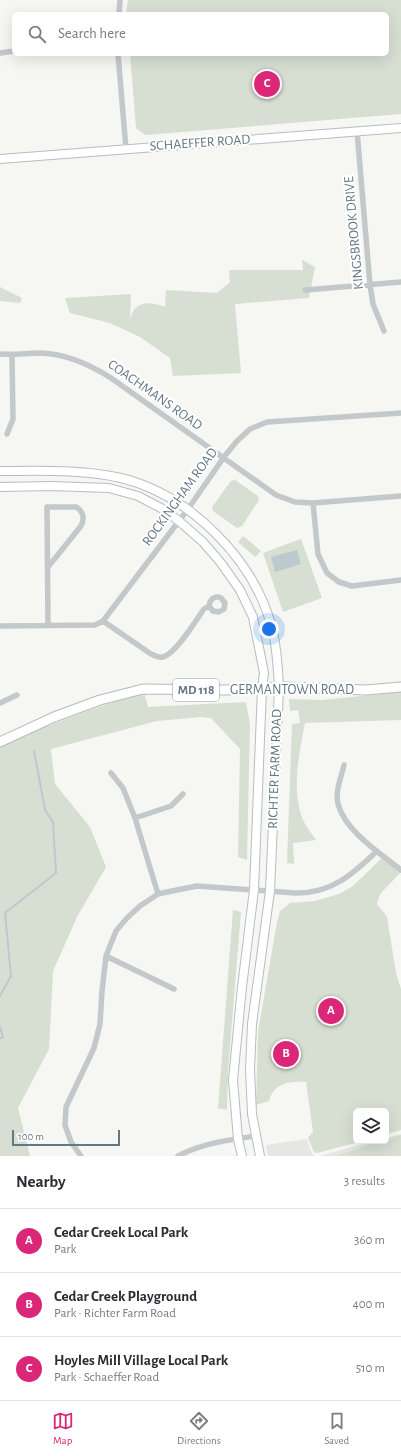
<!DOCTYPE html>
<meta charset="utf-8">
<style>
body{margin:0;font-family:"Alegreya Sans",sans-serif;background:#f7f7f7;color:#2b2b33}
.controls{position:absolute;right:12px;bottom:12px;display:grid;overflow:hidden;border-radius:6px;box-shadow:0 4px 16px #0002}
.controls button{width:36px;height:36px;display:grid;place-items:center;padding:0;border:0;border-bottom:1px solid #e1e1e2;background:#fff;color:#2b2b33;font:20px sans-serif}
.scale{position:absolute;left:12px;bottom:10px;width:108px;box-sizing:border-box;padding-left:4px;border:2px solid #627885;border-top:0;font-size:11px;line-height:14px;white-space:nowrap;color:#627885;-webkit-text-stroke:3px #fff;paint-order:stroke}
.you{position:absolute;left:269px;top:629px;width:14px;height:14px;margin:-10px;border:3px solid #fff;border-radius:50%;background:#1a73e8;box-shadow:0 0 0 6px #1a73e833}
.badge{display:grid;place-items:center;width:26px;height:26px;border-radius:50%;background:#db2777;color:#fff;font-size:13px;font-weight:700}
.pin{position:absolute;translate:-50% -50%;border:2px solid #fff;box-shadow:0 1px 4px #0006}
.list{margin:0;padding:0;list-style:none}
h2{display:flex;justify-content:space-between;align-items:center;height:52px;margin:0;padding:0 16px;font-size:17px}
h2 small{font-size:13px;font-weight:400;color:#7c7c81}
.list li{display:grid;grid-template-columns:26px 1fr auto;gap:12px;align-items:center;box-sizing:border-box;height:64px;padding:0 16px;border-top:1px solid #e1e1e2}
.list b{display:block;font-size:15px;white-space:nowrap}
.list p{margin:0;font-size:13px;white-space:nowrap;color:#7c7c81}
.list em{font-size:13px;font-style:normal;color:#7c7c81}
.icon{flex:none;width:22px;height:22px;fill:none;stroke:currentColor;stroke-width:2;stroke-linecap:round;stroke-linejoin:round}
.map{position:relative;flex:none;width:401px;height:1156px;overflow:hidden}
.search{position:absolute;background:#fff;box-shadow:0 4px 16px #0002;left:12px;right:12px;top:12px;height:44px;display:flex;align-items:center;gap:10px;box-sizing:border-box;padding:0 14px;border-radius:6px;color:#7c7c81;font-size:15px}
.sheet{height:244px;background:#fff}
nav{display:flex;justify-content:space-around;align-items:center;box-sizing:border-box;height:56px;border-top:1px solid #e1e1e2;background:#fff;font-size:11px;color:#7c7c81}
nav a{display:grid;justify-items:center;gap:2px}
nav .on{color:#db2777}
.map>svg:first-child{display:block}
</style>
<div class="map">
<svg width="401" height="1156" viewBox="0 0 401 1156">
<rect width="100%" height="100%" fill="#f6f6f2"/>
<path fill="#e6e7e5" d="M 401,1134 L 401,1156 L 319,1156 L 374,1141 L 386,1141 L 386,1138 Z
M 307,1139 L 312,1154 L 316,1156 L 268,1156 L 266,1145 Z"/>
<path fill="#d7ded2" d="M 128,0 L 401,0 L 401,114 L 145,135 L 136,128 L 130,54 L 387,54 L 387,14 L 126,14 Z
M 302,260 L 315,267 L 309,298 L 235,304 L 241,373 L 173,376 L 170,358 L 140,337 L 110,323 L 70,313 L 65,298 L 131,294 L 130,320 C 131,317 132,313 134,310 C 142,300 155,303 165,307 L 166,290 L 217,293 L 230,282 L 229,270 L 303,270 Z
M 0,287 L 22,298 L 20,303 L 0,301 Z
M 235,480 L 258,496 L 259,500 L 242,526 L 237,528 L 213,511 L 212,507 L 231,481 Z
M 243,536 L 261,551 L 255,557 L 238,542 Z
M 301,539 L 322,598 L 283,612 L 263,553 Z
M 144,692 L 148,707 L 246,702 L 250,724 L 247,860 L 238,857 L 240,749 L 211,718 L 201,717 L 157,721 L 51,749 L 55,784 L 90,827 L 106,867 L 77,917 L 53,971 L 49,1049 L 18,1108 L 30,1156 L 0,1156 L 0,747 C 47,724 95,708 144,692 Z
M 401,692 L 401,720 L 305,723 C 299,753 290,795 305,824 C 308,829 312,834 316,840 L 293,843 L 294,864 L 287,863 L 292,724 L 300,723 L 298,710 L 290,711 L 289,699 L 322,700 Z
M 384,856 L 401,872 L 380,894 L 377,904 L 387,917 L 396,973 L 401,989 L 401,1130 L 386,1134 L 386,1111 L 356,1111 L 356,1141 L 363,1141 L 317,1153 L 314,1152 L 308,1138 L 313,1132 L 306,1082 C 289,1081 274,1083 269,1101 L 256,1105 L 258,1032 L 277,922 L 280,911 L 290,903 L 315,901 L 339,894 L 353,886 Z
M 233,910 L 241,912 L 228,1071 L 227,1110 L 218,1108 Z
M 401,1135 L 401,1156 L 335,1156 L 381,1141 L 386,1141 L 386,1139 Z"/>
<path fill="#bcc9cd" d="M 297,550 L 301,564 L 275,572 L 271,557 Z"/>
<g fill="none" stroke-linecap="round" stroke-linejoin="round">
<path stroke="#bcc9cd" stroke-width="2" d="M 0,996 L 11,976 L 5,913 L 56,873 L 53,822 L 45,810 L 34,751
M 0,1027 L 3,1037 L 0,1038"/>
<g stroke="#b7bdc1" stroke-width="10">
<path id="secondary" d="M 0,159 L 401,128
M 0,471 C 40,471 81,469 121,478 C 190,495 254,559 272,628 C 277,647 278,668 279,688 L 270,891 L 252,1024 L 250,1069 L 252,1114 L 260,1156
M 0,487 L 51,486 L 109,488 L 138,496 L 161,508 L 179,521 L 203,542 L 221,563 L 240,590 L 253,617 L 264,673 L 262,688 L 254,890 L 242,987 L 233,1080 L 238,1139 L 242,1156"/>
</g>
<g stroke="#b6bbbe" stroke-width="11">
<path id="primary" d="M 0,742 L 54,717 L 100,700 L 143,689 L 226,690 L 285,687 L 366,690 L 401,687"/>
</g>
<path stroke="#c3c8ca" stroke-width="5.5" d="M 119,14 L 120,0
M 0,53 L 14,51
M 118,54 L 126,149
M 357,131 L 370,285 L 373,304 L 384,331
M 305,290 L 401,282
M 0,354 C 14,355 27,353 41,353 C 67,354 89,364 111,378 L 276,495 L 295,502 L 313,503 L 401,496
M 7,434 L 13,419 L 12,355
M 313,503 L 318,554 L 327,573 L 339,582 L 352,586 L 401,580
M 48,567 L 81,526 C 85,518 83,511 76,507 L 47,507 L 48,626
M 103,621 L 151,654 C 155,656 159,658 163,657 C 176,654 196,620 204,609 L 209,606 C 210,599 215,595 221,598 L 225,603 L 224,609 L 219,612 L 213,611 L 209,606
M 0,626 L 95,625 L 103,621 L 188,509 L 224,457 L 237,441 L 250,429 L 267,422 L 401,413
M 0,703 L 17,695
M 344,765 C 341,778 335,791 338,804 C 345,831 381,854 401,870
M 111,773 L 123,788 L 135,818 L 158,894
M 135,818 L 171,806 L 183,794
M 106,956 L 174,989
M 81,1156 L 71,1142 L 65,1125 L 66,1107 L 94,1048 L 100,1024 L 102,991 L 106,956 L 116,931 L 127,918 L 140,906 L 158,894 L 167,892 L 197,886 L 295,893 C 331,894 353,874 377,851
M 178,1156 C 203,1143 228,1140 256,1136"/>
<use href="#secondary" stroke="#fff" stroke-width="8"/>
<use href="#primary" stroke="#fff" stroke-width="9"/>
</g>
<g text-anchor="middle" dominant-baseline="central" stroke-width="4" stroke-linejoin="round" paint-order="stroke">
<rect fill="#fff" stroke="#91a0aa" stroke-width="1" x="173" y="679" width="46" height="22" rx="3"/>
<g font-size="13" font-weight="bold" fill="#627885">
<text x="196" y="690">MD 118</text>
</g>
<g font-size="14" fill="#627885" stroke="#fff">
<text transform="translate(200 143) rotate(-4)">SCHAEFFER ROAD</text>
<text transform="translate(354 233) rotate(-95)">KINGSBROOK DRIVE</text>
<text transform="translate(155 395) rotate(35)">COACHMANS ROAD</text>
<text transform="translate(180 497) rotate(-54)">ROCKINGHAM ROAD</text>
<text x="292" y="690">GERMANTOWN ROAD</text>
<text transform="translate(275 769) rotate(-88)">RICHTER FARM ROAD</text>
</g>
</g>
</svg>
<div class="controls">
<button><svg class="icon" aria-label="layers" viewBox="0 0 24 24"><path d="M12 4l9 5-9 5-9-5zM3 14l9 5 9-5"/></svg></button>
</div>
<div class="scale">100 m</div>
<div class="you"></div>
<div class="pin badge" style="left:331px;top:1011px">A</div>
<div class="pin badge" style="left:286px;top:1054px">B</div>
<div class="pin badge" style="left:267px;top:84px">C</div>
<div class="search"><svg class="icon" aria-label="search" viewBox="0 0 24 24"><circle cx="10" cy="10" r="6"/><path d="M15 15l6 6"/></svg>Search here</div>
</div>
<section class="sheet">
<h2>Nearby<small>3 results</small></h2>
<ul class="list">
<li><span class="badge">A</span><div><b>Cedar Creek Local Park</b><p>Park</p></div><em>360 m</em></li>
<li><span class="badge">B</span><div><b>Cedar Creek Playground</b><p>Park · Richter Farm Road</p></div><em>400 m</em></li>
<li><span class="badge">C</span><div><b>Hoyles Mill Village Local Park</b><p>Park · Schaeffer Road</p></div><em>510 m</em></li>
</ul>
</section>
<nav>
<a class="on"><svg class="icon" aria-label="map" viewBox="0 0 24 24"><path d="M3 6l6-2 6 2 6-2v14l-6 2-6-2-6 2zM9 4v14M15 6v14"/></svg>Map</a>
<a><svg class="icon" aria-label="directions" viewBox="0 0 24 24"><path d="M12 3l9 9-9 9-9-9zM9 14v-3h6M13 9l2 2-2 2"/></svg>Directions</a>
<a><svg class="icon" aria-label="saved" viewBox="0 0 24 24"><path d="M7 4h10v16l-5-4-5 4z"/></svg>Saved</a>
</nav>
